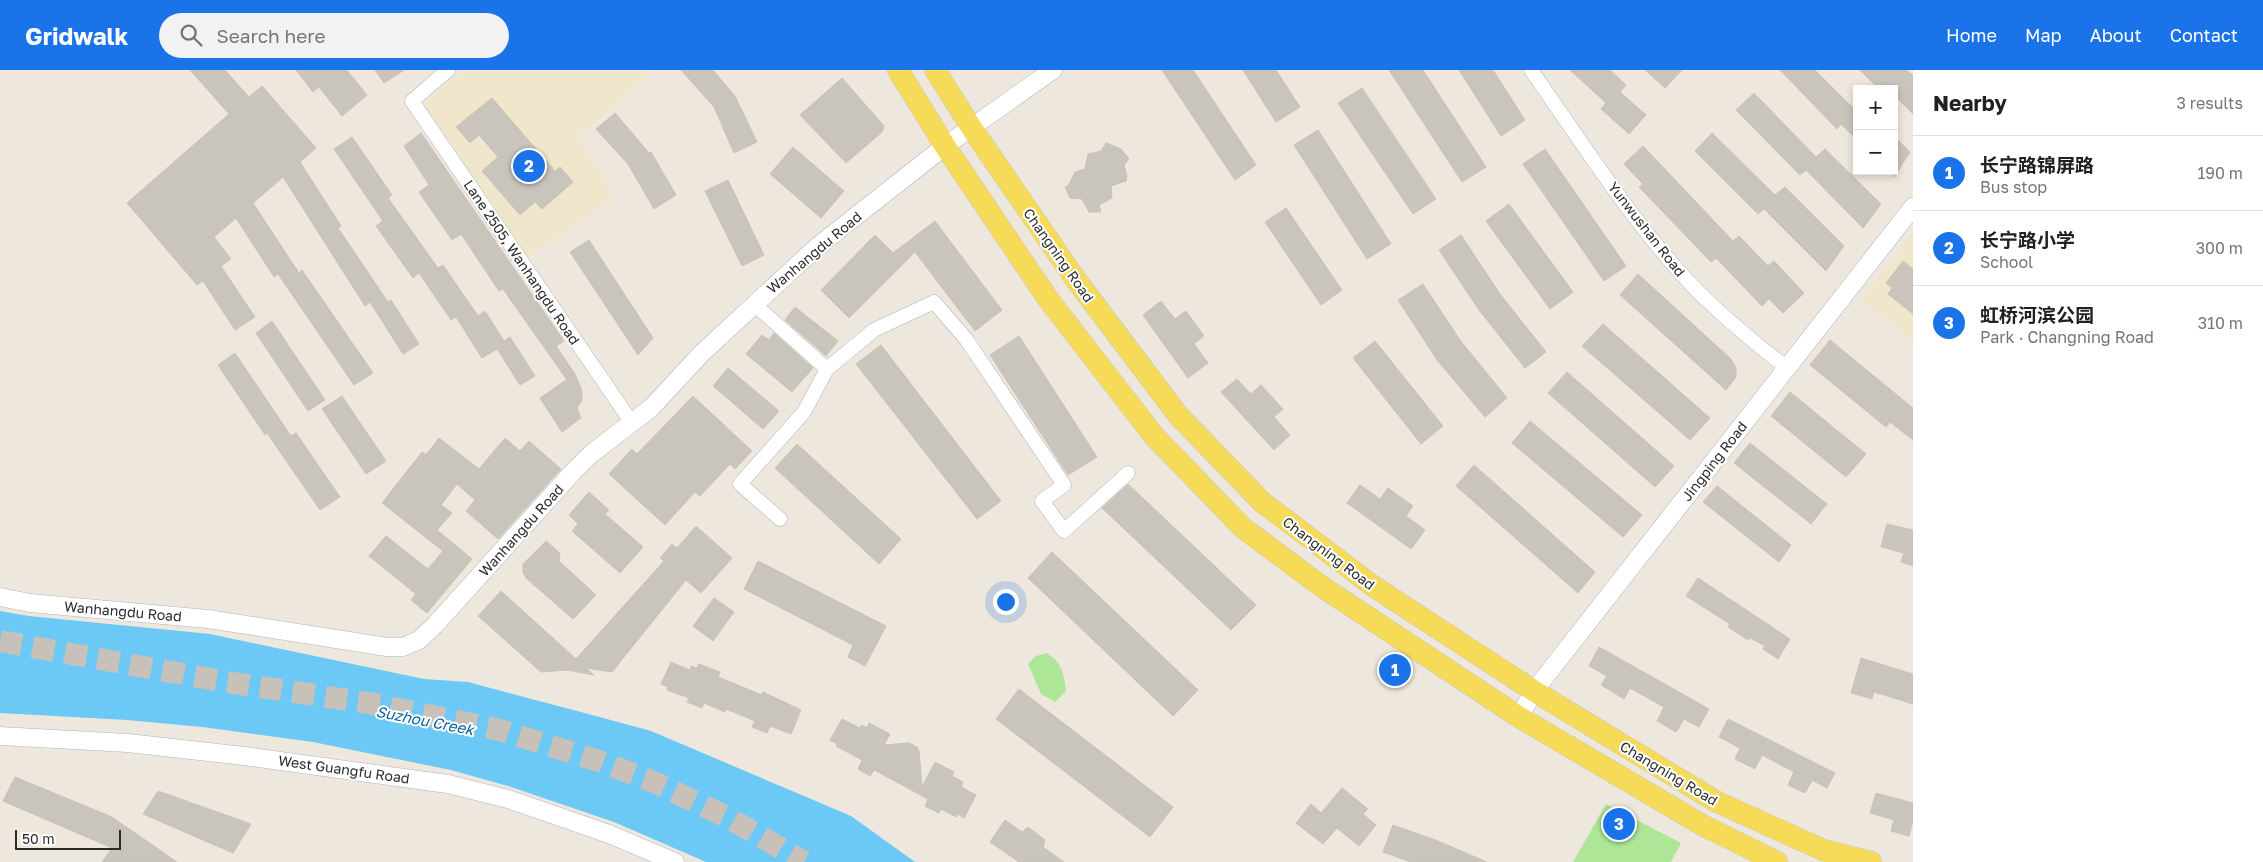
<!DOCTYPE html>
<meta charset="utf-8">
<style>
body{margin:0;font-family:"Golos Text","Noto Sans SC",sans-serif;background:#f2f2f2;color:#202124}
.controls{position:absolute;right:15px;top:15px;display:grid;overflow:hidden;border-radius:0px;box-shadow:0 2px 8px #0003}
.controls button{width:45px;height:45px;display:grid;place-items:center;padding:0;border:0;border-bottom:1px solid #e0e0e0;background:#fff;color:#202124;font:25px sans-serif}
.scale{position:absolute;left:15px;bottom:12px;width:106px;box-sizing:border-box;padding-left:5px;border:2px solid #2b2b2b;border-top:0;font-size:14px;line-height:18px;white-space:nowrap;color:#2b2b2b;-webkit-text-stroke:4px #fff;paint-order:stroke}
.you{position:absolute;left:1005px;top:531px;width:18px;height:18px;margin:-12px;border:4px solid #fff;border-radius:50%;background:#1a73e8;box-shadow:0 0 0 8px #1a73e833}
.badge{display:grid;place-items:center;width:32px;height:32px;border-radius:50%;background:#1a73e8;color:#fff;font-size:16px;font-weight:700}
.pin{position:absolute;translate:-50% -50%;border:2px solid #fff;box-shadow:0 1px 5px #0006}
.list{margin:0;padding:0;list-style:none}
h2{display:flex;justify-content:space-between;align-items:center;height:65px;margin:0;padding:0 20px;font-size:21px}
h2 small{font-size:16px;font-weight:400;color:#757577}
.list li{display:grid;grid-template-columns:32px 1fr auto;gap:15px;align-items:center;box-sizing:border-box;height:75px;padding:0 20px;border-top:1px solid #e0e0e0}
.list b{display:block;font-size:19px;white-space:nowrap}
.list p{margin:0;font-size:16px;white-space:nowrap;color:#757577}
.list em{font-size:16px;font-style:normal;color:#757577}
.icon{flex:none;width:28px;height:28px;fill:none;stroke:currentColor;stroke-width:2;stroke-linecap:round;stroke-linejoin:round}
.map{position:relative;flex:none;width:1913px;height:792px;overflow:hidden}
header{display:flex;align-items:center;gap:30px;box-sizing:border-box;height:70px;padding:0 25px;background:#1a73e8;color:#fff}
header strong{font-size:24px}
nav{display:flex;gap:28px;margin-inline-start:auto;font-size:18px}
.search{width:350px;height:45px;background:#f2f2f2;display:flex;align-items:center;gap:12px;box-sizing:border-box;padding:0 18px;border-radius:28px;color:#757577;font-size:19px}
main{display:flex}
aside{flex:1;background:#fff}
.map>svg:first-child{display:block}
</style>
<header>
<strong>Gridwalk</strong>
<div class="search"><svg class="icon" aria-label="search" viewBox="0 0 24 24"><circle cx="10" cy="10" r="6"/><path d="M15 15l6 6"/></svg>Search here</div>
<nav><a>Home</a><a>Map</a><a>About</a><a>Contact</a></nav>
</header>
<main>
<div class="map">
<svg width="1913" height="792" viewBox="0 0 1913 792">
<rect width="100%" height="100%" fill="#eee7dd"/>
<path fill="#f0e6cc" d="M 463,0 L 643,0 L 648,7 L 579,66 L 614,127 L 525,190 L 422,36 Z
M 1913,162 L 1913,271 L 1860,230 Z"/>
<path fill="#aee697" d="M 1047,583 C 1062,593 1064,604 1066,621 L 1055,632 L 1041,624 L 1028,594 L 1036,586 Z
M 1606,734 L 1681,773 L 1671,792 L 1573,792 Z"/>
<path fill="#6cc8f4" d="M 0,541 L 29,546 L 210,564 L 424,609 L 468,612 L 607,649 L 651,661 L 851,746 L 915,792 L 706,792 L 614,752 L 508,716 L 451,700 L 313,672 L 202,657 L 127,650 L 0,643 Z"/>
<path fill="#c9c4bc" stroke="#c9c4b6" d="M 190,0 L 225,0 L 249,27 L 262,16 L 316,78 L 300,92 L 341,156 L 338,158 L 388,232 L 391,230 L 419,274 L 403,284 L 370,232 L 365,236 L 283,107 L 253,133 L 299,203 L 302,200 L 373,303 L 354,315 L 278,204 L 274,207 L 236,148 L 214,167 L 231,189 L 221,196 L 255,247 L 235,260 L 203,211 L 197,215 L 127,133 L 229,44 Z
M 296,0 L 347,0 L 367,25 L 342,46 L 319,17 L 313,22 Z
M 375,0 L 404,0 L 384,13 Z
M 681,0 L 713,0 L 735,26 L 757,72 L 734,83 L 714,37 Z
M 1162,0 L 1193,0 L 1256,95 L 1235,110 Z
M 1243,0 L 1276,0 L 1300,37 L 1276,52 Z
M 1389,0 L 1423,0 L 1486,97 L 1462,112 Z
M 1459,0 L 1493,0 L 1525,50 L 1501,66 Z
M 1570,0 L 1610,0 L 1626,15 L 1620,22 L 1646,45 L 1629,64 L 1601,39 L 1606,33 Z
M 1645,0 L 1682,0 L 1665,18 Z
M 1780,0 L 1815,0 L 1857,42 L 1857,70 L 1841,54 L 1837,59 Z
M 1860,0 L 1907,0 L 1913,6 L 1913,44 L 1894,25 L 1894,19 L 1889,19 L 1884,14 L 1878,18 Z
M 842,8 L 884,56 L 882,62 L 846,93 L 800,45 Z
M 1362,18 L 1436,129 L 1413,144 L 1338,33 Z
M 1754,23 L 1816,87 L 1825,79 L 1881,134 L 1863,158 L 1806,100 L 1800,105 L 1736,40 Z
M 492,28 L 555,101 L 560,97 L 573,112 L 542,139 L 535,132 L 520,145 L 482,101 L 498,87 L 479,65 L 470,73 L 456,57 Z
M 615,43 L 649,83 L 651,82 L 676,125 L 654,139 L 628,94 L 596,59 Z
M 1318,60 L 1391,174 L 1367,189 L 1294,75 Z
M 421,63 L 564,271 L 556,276 L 575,304 L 567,310 L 503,219 L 499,221 L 461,164 L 452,170 L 419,122 L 429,115 L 404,76 Z
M 1712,63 L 1775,125 L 1785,117 L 1844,176 L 1826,201 L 1764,139 L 1758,144 L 1695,81 Z
M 1894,66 L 1910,82 L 1894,107 Z
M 352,67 L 392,125 L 388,128 L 438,198 L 443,195 L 478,246 L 485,241 L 504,271 L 510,267 L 535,306 L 520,315 L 497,279 L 482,288 L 456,247 L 451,250 L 419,203 L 413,208 L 376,156 L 383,151 L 334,79 Z
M 1106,73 L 1121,79 L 1129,89 L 1124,95 L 1127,106 L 1126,111 L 1111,116 L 1112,128 L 1099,135 L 1101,142 L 1089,142 L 1082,129 L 1070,128 L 1065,117 L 1068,116 L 1075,102 L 1085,99 L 1088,84 L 1101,81 Z
M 1643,76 L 1733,171 L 1739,166 L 1768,196 L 1774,191 L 1804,223 L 1783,243 L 1769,229 L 1762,236 L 1716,188 L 1711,192 L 1639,117 L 1643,114 L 1624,94 Z
M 793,77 L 844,121 L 821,148 L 770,104 Z
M 1545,79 L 1626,196 L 1604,211 L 1523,94 Z
M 728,110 L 764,185 L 742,196 L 705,121 Z
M 1509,134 L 1573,222 L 1550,239 L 1486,151 Z
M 1286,138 L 1342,220 L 1321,235 L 1265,152 Z
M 935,151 L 1002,240 L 975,261 L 915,182 L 849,248 L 821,220 L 875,165 L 893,183 Z
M 1461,165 L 1500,224 L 1546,282 L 1525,298 L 1479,240 L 1439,180 Z
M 589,170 L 653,268 L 638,285 L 570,182 Z
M 1903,191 L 1913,199 L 1913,244 L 1888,224 L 1892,218 L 1886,213 Z
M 1638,204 L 1731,289 L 1736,298 L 1736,307 L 1726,320 L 1620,225 Z
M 1423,214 L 1460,270 L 1507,328 L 1485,347 L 1437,290 L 1398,230 Z
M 1161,231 L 1175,249 L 1186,241 L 1204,266 L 1194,274 L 1208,293 L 1188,308 L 1143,245 Z
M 795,237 L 838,271 L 826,286 L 785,250 Z
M 272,251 L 325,330 L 308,341 L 256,263 Z
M 1603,254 L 1710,348 L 1690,370 L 1582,276 Z
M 774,263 L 813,298 L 792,322 L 746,284 L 762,265 L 769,270 Z
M 1019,266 L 1097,387 L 1068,405 L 990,285 Z
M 1830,270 L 1913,338 L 1913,370 L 1890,352 L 1886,357 L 1810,295 Z
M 1375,271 L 1443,356 L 1421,374 L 1353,288 Z
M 881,275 L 1001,431 L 977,449 L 856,294 Z
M 235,283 L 291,366 L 296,363 L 340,427 L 320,440 L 267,363 L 265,365 L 218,295 Z
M 728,298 L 779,341 L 763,359 L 713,316 Z
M 1567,302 L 1674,396 L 1655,417 L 1548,323 Z
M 575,304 L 582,321 L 582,330 L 577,338 L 581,348 L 562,362 L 540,328 Z
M 1237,309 L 1251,324 L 1261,315 L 1283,339 L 1274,347 L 1290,365 L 1274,380 L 1221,322 Z
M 1790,322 L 1866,384 L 1846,407 L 1771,346 Z
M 342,326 L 386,391 L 366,404 L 322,339 Z
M 693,326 L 752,381 L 735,399 L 730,394 L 700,426 L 695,422 L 665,455 L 609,404 L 632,379 L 637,384 Z
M 1530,351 L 1642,445 L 1623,467 L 1512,373 Z
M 439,368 L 479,399 L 505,368 L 520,381 L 529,371 L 561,399 L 498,469 L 466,441 L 475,430 L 457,414 L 441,435 L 452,443 L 437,460 L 472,489 L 427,543 L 411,530 L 416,524 L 369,486 L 386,466 L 428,499 L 443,481 L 382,433 L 422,382 L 426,385 Z
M 1750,373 L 1827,434 L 1811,454 L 1734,393 Z
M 797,374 L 901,469 L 879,494 L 775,398 Z
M 1474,395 L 1595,502 L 1578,523 L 1456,416 Z
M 1128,414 L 1256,535 L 1231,560 L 1102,438 Z
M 1360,415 L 1380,429 L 1388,418 L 1413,436 L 1406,446 L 1425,460 L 1411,479 L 1347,433 Z
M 1717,416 L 1791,475 L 1779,492 L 1703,432 Z
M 589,422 L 609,440 L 605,444 L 643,477 L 620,503 L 572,461 L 578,454 L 569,445 Z
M 1887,454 L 1913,460 L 1913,496 L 1901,492 L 1904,483 L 1881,477 Z
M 696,456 L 732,488 L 701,523 L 686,510 L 612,602 L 586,598 L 594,605 L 567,600 L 541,602 L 478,546 L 501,521 L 576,589 L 664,491 L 660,488 L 672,474 L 677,478 Z
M 546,471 L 560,483 L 559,491 L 596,525 L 573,549 L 526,508 L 523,502 L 523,494 Z
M 1052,482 L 1198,620 L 1173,646 L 1028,508 Z
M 758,491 L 886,556 L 865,596 L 848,587 L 853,575 L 744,519 Z
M 1698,508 L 1790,569 L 1778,589 L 1763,579 L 1765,576 L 1750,568 L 1748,570 L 1728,557 L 1730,554 L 1686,526 Z
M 714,528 L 734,542 L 713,571 L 693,556 Z
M 1599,577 L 1709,639 L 1699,657 L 1684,649 L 1676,662 L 1657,651 L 1664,637 L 1630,618 L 1624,629 L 1601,615 L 1607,606 L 1589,596 Z
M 1861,588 L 1913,604 L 1913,634 L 1874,622 L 1872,629 L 1851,623 Z
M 671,592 L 690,600 L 691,596 L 697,598 L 699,594 L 720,602 L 718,607 L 762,625 L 763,622 L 801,640 L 791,664 L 770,656 L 767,663 L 752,657 L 755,651 L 726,639 L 725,642 L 704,633 L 702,638 L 687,632 L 689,628 L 667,620 L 668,617 L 661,614 Z
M 1019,619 L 1173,737 L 1150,767 L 996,649 Z
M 842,649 L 860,658 L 862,655 L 867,658 L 869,653 L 890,664 L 884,675 L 909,673 L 917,677 L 919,681 L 922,717 L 935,692 L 954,702 L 952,706 L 963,712 L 961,717 L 976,725 L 964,748 L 958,744 L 956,747 L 941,739 L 939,743 L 925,736 L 928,729 L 874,700 L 870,706 L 858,699 L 862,690 L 836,676 L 837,674 L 830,670 Z
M 1728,649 L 1835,703 L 1827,718 L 1812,710 L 1805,723 L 1788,715 L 1794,702 L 1762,685 L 1755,699 L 1735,689 L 1740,678 L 1719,667 Z
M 15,707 L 112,747 L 177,792 L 102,792 L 112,778 L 3,731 Z
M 1342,718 L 1368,739 L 1363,744 L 1376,755 L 1359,776 L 1337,758 L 1323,774 L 1296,753 L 1311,734 L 1321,743 Z
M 158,721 L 251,754 L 233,783 L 143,744 Z
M 1876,723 L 1913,733 L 1913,751 L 1909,766 L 1891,761 L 1894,750 L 1870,743 Z
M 1005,750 L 1022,762 L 1028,757 L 1045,770 L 1043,777 L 1064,792 L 1019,792 L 990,772 Z
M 1393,755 L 1438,771 L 1487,792 L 1411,792 L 1383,782 Z"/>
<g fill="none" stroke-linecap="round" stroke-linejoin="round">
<path stroke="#c7c1b9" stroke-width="22" stroke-dasharray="22 11" stroke-linecap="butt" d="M 0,571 L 227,612 L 375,634 L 500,660 L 602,692 L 656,713 L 729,748 L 804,792"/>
<g stroke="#b1b3c0" stroke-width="15">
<path id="minor" d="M 448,0 L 412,31 L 632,353
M 1531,0 C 1581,71 1628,146 1687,210 C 1717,242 1752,271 1787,298
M 754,234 L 827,299
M 780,449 L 740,414 L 804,342 L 827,299 L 874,260 L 934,232 L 966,269 L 1064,415 L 1042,431 L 1064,461 L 1128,403"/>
</g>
<g stroke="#b1b3c0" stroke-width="19">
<path id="tertiary" d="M 0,527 L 30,533 L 208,549 L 387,577 L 403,577 L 419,570 L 435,555 L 572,403 L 591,384 L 651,338 L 701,284 L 818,176 L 945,76 L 1053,0
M 1519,647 L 1534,621 L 1913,137
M 0,666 L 128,673 L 244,686 L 448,714 L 508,729 L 609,764 L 675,792"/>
</g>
<g stroke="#c8c8c8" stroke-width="22">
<path id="primary" d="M 898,0 L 945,76 L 1048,229 L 1154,366 L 1243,458 L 1321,516 L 1519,647 L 1704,756 L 1777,792
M 935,0 L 971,57 L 1076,210 L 1178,345 L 1262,432 L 1373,516 L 1534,621 L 1717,732 L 1823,780 L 1871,792"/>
</g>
<use href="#minor" stroke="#fff" stroke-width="14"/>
<use href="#tertiary" stroke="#fff" stroke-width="18"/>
<use href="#primary" stroke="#f6db59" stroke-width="21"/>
</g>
<g text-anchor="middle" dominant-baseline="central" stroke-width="4" stroke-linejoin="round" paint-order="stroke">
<g font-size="14" fill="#2b2b2b" stroke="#fff">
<text transform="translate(1647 159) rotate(52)">Yunwushan Road</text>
<text transform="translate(814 182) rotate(-40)">Wanhangdu Road</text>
<text transform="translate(1059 185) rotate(55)">Changning Road</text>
<text transform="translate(522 192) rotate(56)">Lane 2505, Wanhangdu Road</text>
<text transform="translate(1714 391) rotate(-52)">Jingping Road</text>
<text transform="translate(521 460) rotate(-48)">Wanhangdu Road</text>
<text transform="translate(1329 483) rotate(37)">Changning Road</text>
<text transform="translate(123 541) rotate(5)">Wanhangdu Road</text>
<text transform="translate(344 699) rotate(8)">West Guangfu Road</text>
<text transform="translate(1669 703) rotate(31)">Changning Road</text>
</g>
<g font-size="15" font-style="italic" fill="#0864a3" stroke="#fff">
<text transform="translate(425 650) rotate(11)">Suzhou Creek</text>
</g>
</g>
</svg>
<div class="controls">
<button>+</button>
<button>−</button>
</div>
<div class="scale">50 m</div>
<div class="you"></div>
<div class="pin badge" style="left:1395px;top:600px">1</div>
<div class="pin badge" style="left:529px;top:96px">2</div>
<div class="pin badge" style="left:1619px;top:754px">3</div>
</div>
<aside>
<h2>Nearby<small>3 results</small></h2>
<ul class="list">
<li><span class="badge">1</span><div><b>长宁路锦屏路</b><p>Bus stop</p></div><em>190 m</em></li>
<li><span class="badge">2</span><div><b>长宁路小学</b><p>School</p></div><em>300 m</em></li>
<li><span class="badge">3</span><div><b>虹桥河滨公园</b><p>Park · Changning Road</p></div><em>310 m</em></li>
</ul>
</aside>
</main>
